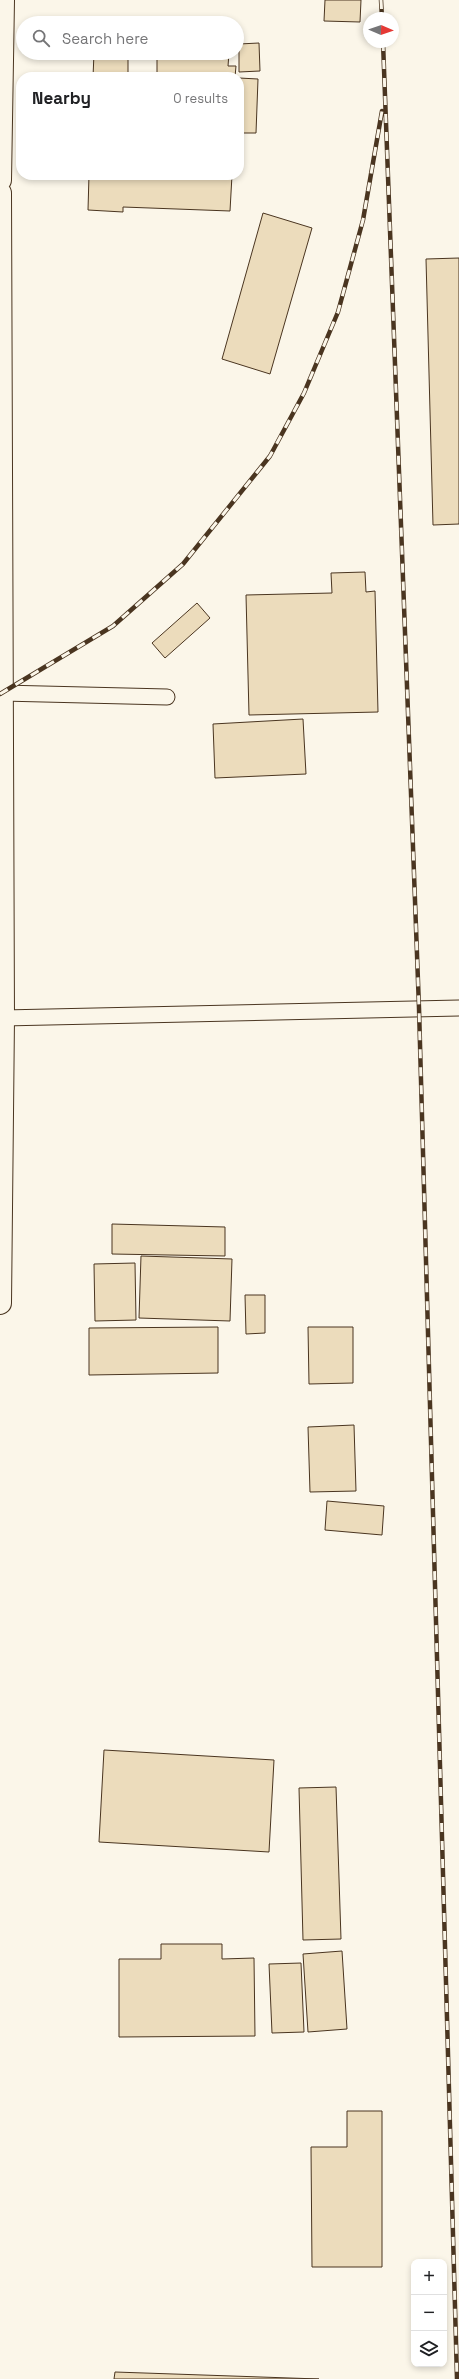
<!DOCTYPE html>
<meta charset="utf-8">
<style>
body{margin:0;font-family:"Space Grotesk",sans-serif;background:#f6f6f6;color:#202124}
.controls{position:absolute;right:12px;bottom:12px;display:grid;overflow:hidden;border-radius:8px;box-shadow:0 2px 6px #0003}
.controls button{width:36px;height:36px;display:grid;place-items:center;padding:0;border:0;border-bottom:1px solid #e0e0e0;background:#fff;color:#202124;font:20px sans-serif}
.compass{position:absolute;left:363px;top:12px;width:36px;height:36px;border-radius:50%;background:#fff;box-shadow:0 2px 6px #0003;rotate:92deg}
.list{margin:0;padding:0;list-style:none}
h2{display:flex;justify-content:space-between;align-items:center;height:52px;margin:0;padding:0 16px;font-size:17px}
h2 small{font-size:13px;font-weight:400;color:#757577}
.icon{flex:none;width:22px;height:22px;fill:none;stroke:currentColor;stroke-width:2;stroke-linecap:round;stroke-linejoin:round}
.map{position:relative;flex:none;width:459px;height:2379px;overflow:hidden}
.search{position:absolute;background:#fff;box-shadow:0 2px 6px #0003;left:16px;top:16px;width:228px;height:44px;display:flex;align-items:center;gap:10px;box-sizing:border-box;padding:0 14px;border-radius:22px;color:#757577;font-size:15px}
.panel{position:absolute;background:#fff;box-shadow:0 2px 6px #0003;left:16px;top:72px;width:228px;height:108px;border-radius:16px}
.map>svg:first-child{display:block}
</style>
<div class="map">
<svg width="459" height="2379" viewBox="0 0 459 2379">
<rect width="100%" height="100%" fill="#fbf6e9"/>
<path fill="#ecdcbc" stroke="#4a3520" d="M 325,0 L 361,0 L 360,22 L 324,21 Z
M 259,43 L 260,71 L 239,72 L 239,44 Z
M 94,53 L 128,53 L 128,73 L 157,74 L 157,53 L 229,53 L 228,66 L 236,66 L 235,77 L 93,77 Z
M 239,78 L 258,79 L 256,133 L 239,133 Z
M 89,175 L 232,175 L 230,211 L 123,207 L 123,212 L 88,210 Z
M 263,213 L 312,228 L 270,374 L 222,359 Z
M 459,258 L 459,524 L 433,525 L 426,259 Z
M 365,572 L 366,592 L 375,591 L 378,712 L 249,715 L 246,595 L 332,593 L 331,573 Z
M 197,603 L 210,618 L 165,658 L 152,643 Z
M 303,719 L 306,774 L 215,778 L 213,724 Z
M 112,1224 L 225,1227 L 225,1256 L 112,1254 Z
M 141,1256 L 232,1259 L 230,1321 L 139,1318 Z
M 135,1263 L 136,1320 L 95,1321 L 94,1264 Z
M 245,1295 L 265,1295 L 265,1333 L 246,1334 Z
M 218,1327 L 218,1373 L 89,1375 L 89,1328 Z
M 308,1327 L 353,1327 L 353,1383 L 309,1384 Z
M 354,1425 L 356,1491 L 310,1492 L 308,1427 Z
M 327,1501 L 384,1506 L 382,1535 L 325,1530 Z
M 104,1750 L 274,1760 L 269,1852 L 99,1842 Z
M 336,1787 L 341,1939 L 303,1940 L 299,1788 Z
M 161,1944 L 222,1944 L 222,1959 L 254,1958 L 255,2036 L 119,2037 L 119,1959 L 161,1959 Z
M 342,1951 L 347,2029 L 308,2032 L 303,1954 Z
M 301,1963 L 304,2032 L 272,2033 L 269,1964 Z
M 347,2111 L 382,2111 L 382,2267 L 312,2267 L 311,2147 L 347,2147 Z
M 115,2372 L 319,2379 L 114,2379 Z"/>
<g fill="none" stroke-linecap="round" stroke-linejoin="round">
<g stroke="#4a3520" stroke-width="17">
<path id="lane" d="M 2,693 L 167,697
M 3,1018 L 459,1008"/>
</g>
<g stroke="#4a3520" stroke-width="24">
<path id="secondary" d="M 0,180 L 3,0
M 0,193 L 3,1018 L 0,1303"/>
</g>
<use href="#lane" stroke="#fbf6e9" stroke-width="15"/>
<use href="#secondary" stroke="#fbf6e9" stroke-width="22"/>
<g stroke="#4a3520" stroke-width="4.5">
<path id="rail" d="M 381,0 L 382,18
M 383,42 L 419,1008 L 457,2379
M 0,694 L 113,626 L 183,564 L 270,456 L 304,393 L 338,312 L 363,220 L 382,111"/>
</g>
<use href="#rail" stroke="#fbf6e9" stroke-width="3" stroke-dasharray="9" stroke-linecap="butt"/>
</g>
</svg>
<div class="controls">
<button>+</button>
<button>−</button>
<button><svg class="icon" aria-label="layers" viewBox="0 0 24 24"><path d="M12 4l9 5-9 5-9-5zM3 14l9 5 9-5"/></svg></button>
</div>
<svg class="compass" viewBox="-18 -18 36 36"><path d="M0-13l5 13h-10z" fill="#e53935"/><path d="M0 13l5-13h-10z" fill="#757577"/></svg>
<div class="search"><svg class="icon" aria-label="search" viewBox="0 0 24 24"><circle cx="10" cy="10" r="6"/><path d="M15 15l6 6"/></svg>Search here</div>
<section class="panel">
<h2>Nearby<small>0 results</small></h2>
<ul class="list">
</ul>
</section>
</div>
